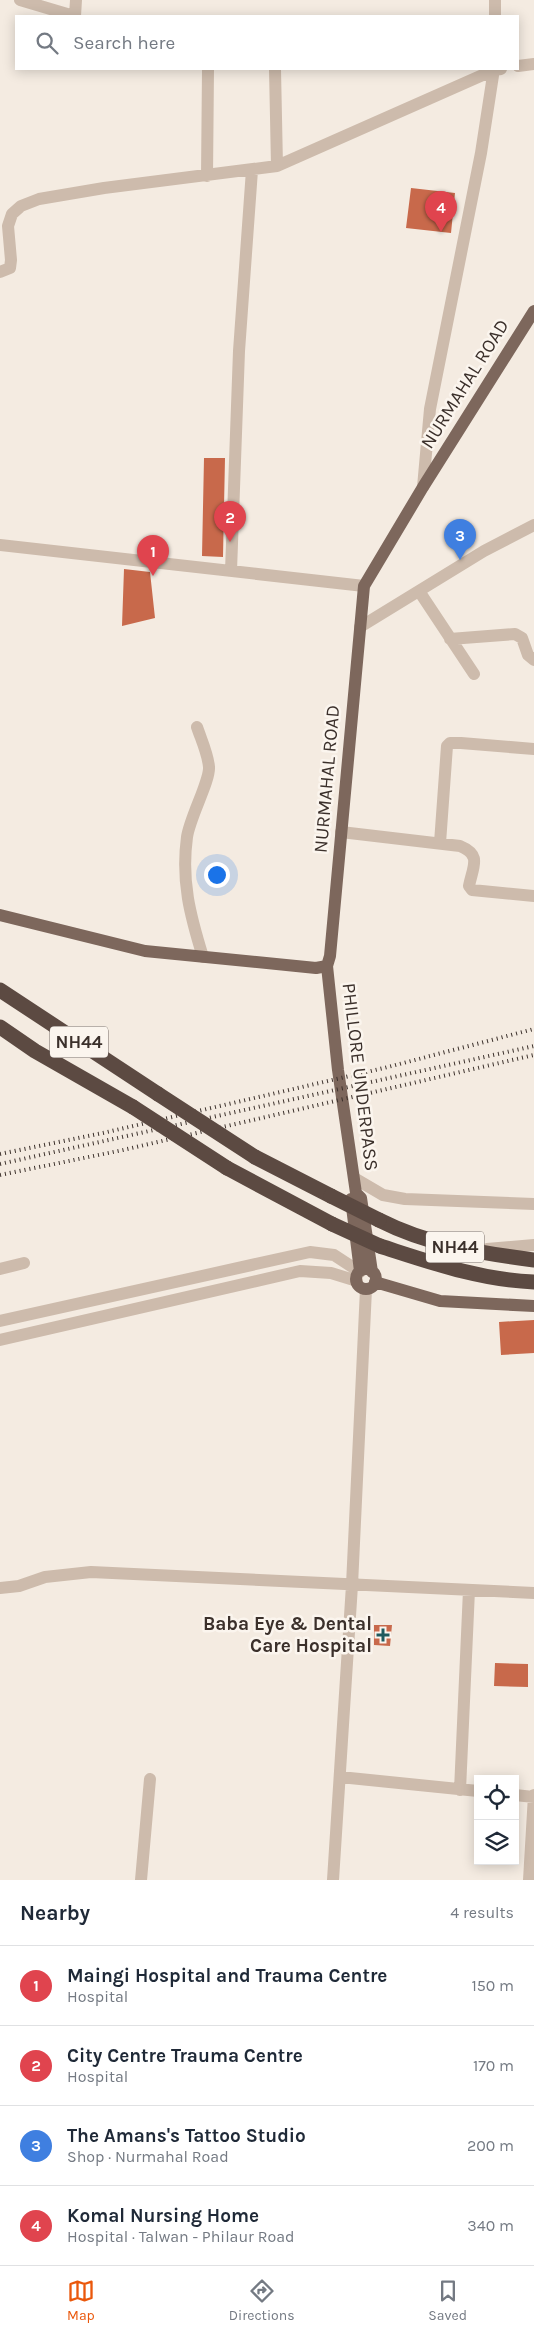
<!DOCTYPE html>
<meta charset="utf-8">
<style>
body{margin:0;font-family:Karla,sans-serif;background:#f6f6f7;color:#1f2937}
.controls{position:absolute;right:15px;bottom:15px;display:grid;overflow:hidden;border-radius:0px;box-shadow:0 2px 12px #0003}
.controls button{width:45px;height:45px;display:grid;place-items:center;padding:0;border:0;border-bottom:1px solid #e0e1e3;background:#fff;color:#1f2937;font:25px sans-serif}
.you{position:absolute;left:216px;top:874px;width:18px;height:18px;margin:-12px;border:4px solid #fff;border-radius:50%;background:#1a73e8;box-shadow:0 0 0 8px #1a73e833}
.badge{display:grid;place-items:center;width:32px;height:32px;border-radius:50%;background:#ea580c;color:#fff;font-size:16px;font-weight:700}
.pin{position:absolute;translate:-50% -41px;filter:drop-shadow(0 1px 2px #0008)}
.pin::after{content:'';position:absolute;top:26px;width:18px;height:15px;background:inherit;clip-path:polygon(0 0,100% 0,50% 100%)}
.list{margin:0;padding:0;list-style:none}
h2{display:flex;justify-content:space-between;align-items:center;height:65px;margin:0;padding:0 20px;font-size:21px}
h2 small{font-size:16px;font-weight:400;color:#747a83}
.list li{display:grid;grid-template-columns:32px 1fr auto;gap:15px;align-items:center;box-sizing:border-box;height:80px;padding:0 20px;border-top:1px solid #e0e1e3}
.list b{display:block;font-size:19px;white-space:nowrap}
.list p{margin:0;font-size:16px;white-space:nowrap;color:#747a83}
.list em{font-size:16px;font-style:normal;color:#747a83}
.icon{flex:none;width:28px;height:28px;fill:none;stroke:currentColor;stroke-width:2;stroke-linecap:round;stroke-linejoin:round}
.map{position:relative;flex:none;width:534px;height:1880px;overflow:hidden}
.search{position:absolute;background:#fff;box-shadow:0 2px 12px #0003;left:15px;right:15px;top:15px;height:55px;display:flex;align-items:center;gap:12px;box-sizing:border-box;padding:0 18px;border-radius:0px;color:#747a83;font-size:19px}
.sheet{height:385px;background:#fff}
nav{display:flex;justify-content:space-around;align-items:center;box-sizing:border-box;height:70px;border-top:1px solid #e0e1e3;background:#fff;font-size:14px;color:#747a83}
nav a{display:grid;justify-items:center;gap:2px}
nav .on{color:#ea580c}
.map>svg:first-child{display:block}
</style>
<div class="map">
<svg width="534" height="1880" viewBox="0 0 534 1880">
<rect width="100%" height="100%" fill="#f4ebe1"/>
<path fill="#c8694b" d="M 411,188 L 455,193 L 451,233 L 406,228 Z
M 204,458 L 225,458 L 223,557 L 202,556 Z
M 124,569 L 150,572 L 155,618 L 122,626 Z
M 534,1320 L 534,1353 L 501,1355 L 499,1322 Z
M 374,1625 L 392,1625 L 390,1646 L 374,1645 Z
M 495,1663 L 528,1664 L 528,1687 L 494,1686 Z"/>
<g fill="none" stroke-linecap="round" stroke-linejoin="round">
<path stroke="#cdbbac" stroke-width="12" d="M 20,0 L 74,16
M 495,0 L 495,16
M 75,16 L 76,0
M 518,66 L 534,64
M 275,69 L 277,166
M 207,176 L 208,69
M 0,272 L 10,268 L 11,260 L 8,226 L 12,214 L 21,206 L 39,199 L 104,188 L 277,166 L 494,70 L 501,69
M 423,487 L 430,409 L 481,153 L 494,69
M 0,545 L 364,586
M 231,571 L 239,351 L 252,170
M 419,591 L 474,674
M 360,627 L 484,551 L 534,525
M 450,639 L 515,634 L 522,638 L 528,655 L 534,660
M 197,727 C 201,739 208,754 209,767 C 210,781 190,817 187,837 C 181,881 190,915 203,957
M 341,832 L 460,846 C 482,855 473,866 469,886 L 472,890 L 534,896
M 440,843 L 447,746 L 450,743 L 461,743 L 534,749
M 354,1178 L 383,1195 L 405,1199 L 534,1204
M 487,1249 L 534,1245
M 0,1269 L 24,1263
M 0,1321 L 310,1252 L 334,1255 L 360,1272
M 0,1340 L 300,1271 L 331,1273 L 357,1281
M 0,1588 L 19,1586 L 45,1577 L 91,1572 L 534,1593
M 340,1777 L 478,1791
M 460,1790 L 469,1590
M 515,1795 L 534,1797
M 141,1880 L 150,1779
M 333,1880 L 352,1585 L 366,1289
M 529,1880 L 534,1795"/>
<path stroke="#7d675c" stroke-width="12" d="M 0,915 L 145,951 L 316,968 L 327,966 L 330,956 L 364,586 L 423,487 L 534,311
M 327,966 L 338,1070 L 356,1193 L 361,1198 L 372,1272
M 351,1199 L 360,1271
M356 1279a10 10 0 1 1 20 0a10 10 0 1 1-20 0Z
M 375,1282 L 440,1301 L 534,1306"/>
<path stroke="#5c4a42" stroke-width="15" d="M 0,990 L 158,1094
M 0,1027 L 35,1051 L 133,1107
M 255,1157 L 331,1196
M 227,1168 L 332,1224
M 379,1220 C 428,1245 480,1253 534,1260
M 380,1246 C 430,1262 480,1280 534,1282"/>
<path stroke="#3b302b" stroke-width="4" stroke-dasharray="1 4" stroke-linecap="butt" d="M 0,1154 L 103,1133 L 384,1068 L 534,1029
M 0,1164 L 534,1046
M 0,1175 L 123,1150 L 534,1055"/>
<path stroke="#5c4a42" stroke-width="15" d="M 158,1094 L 255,1157
M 133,1107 L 227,1168
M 331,1196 L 379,1220
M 332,1224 L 380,1246"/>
</g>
<path fill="#1f5a5e" stroke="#fbf5ee" stroke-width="2" d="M380.5 1627.5h5v5h5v5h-5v5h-5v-5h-5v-5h5z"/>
<g text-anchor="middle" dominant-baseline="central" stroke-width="5" stroke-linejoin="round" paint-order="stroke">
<g fill="#fbf5ee" stroke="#756b66" stroke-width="1">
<rect x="50" y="1026.5" width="58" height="31" rx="4"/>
<rect x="426" y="1231.5" width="58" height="31" rx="4"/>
</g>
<g font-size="18" font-weight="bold" fill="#3b302b">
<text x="79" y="1042">NH44</text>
<text x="455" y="1247">NH44</text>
</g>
<g font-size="19" fill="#3b302b" stroke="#fbf5ee">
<text transform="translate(465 384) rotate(-58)">NURMAHAL ROAD</text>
<text transform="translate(327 779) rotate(-85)">NURMAHAL ROAD</text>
<text transform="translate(360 1077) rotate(83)">PHILLORE UNDERPASS</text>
</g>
<g font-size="19" font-weight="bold" fill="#3b302b" stroke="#fbf5ee" text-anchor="end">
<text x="372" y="1624">Baba Eye &amp; Dental<tspan x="372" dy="22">Care Hospital</tspan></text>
</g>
</g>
</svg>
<div class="controls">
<button><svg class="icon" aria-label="locate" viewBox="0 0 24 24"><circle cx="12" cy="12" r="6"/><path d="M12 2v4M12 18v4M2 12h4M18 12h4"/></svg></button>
<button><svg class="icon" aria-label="layers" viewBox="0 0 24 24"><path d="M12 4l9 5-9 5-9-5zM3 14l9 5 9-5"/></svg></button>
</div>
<div class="you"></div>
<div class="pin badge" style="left:153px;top:576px;background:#e0444e">1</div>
<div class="pin badge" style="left:230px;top:542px;background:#e0444e">2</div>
<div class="pin badge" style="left:460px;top:560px;background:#3f7fe0">3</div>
<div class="pin badge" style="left:441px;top:232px;background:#e0444e">4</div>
<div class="search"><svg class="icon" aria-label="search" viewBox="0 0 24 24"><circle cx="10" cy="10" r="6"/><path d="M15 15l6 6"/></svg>Search here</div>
</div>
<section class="sheet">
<h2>Nearby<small>4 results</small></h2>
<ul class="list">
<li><span class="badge" style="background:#e0444e">1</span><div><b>Maingi Hospital and Trauma Centre</b><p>Hospital</p></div><em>150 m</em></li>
<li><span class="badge" style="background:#e0444e">2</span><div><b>City Centre Trauma Centre</b><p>Hospital</p></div><em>170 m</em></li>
<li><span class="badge" style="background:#3f7fe0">3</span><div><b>The Amans's Tattoo Studio</b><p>Shop · Nurmahal Road</p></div><em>200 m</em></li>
<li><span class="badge" style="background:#e0444e">4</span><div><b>Komal Nursing Home</b><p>Hospital · Talwan - Philaur Road</p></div><em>340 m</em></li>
</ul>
</section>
<nav>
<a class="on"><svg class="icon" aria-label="map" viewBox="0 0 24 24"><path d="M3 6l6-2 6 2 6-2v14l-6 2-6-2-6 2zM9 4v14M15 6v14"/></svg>Map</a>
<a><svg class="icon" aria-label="directions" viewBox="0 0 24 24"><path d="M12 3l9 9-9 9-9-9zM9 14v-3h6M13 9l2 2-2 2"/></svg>Directions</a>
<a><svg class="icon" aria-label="saved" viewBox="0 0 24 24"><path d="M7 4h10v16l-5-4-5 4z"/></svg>Saved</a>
</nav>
